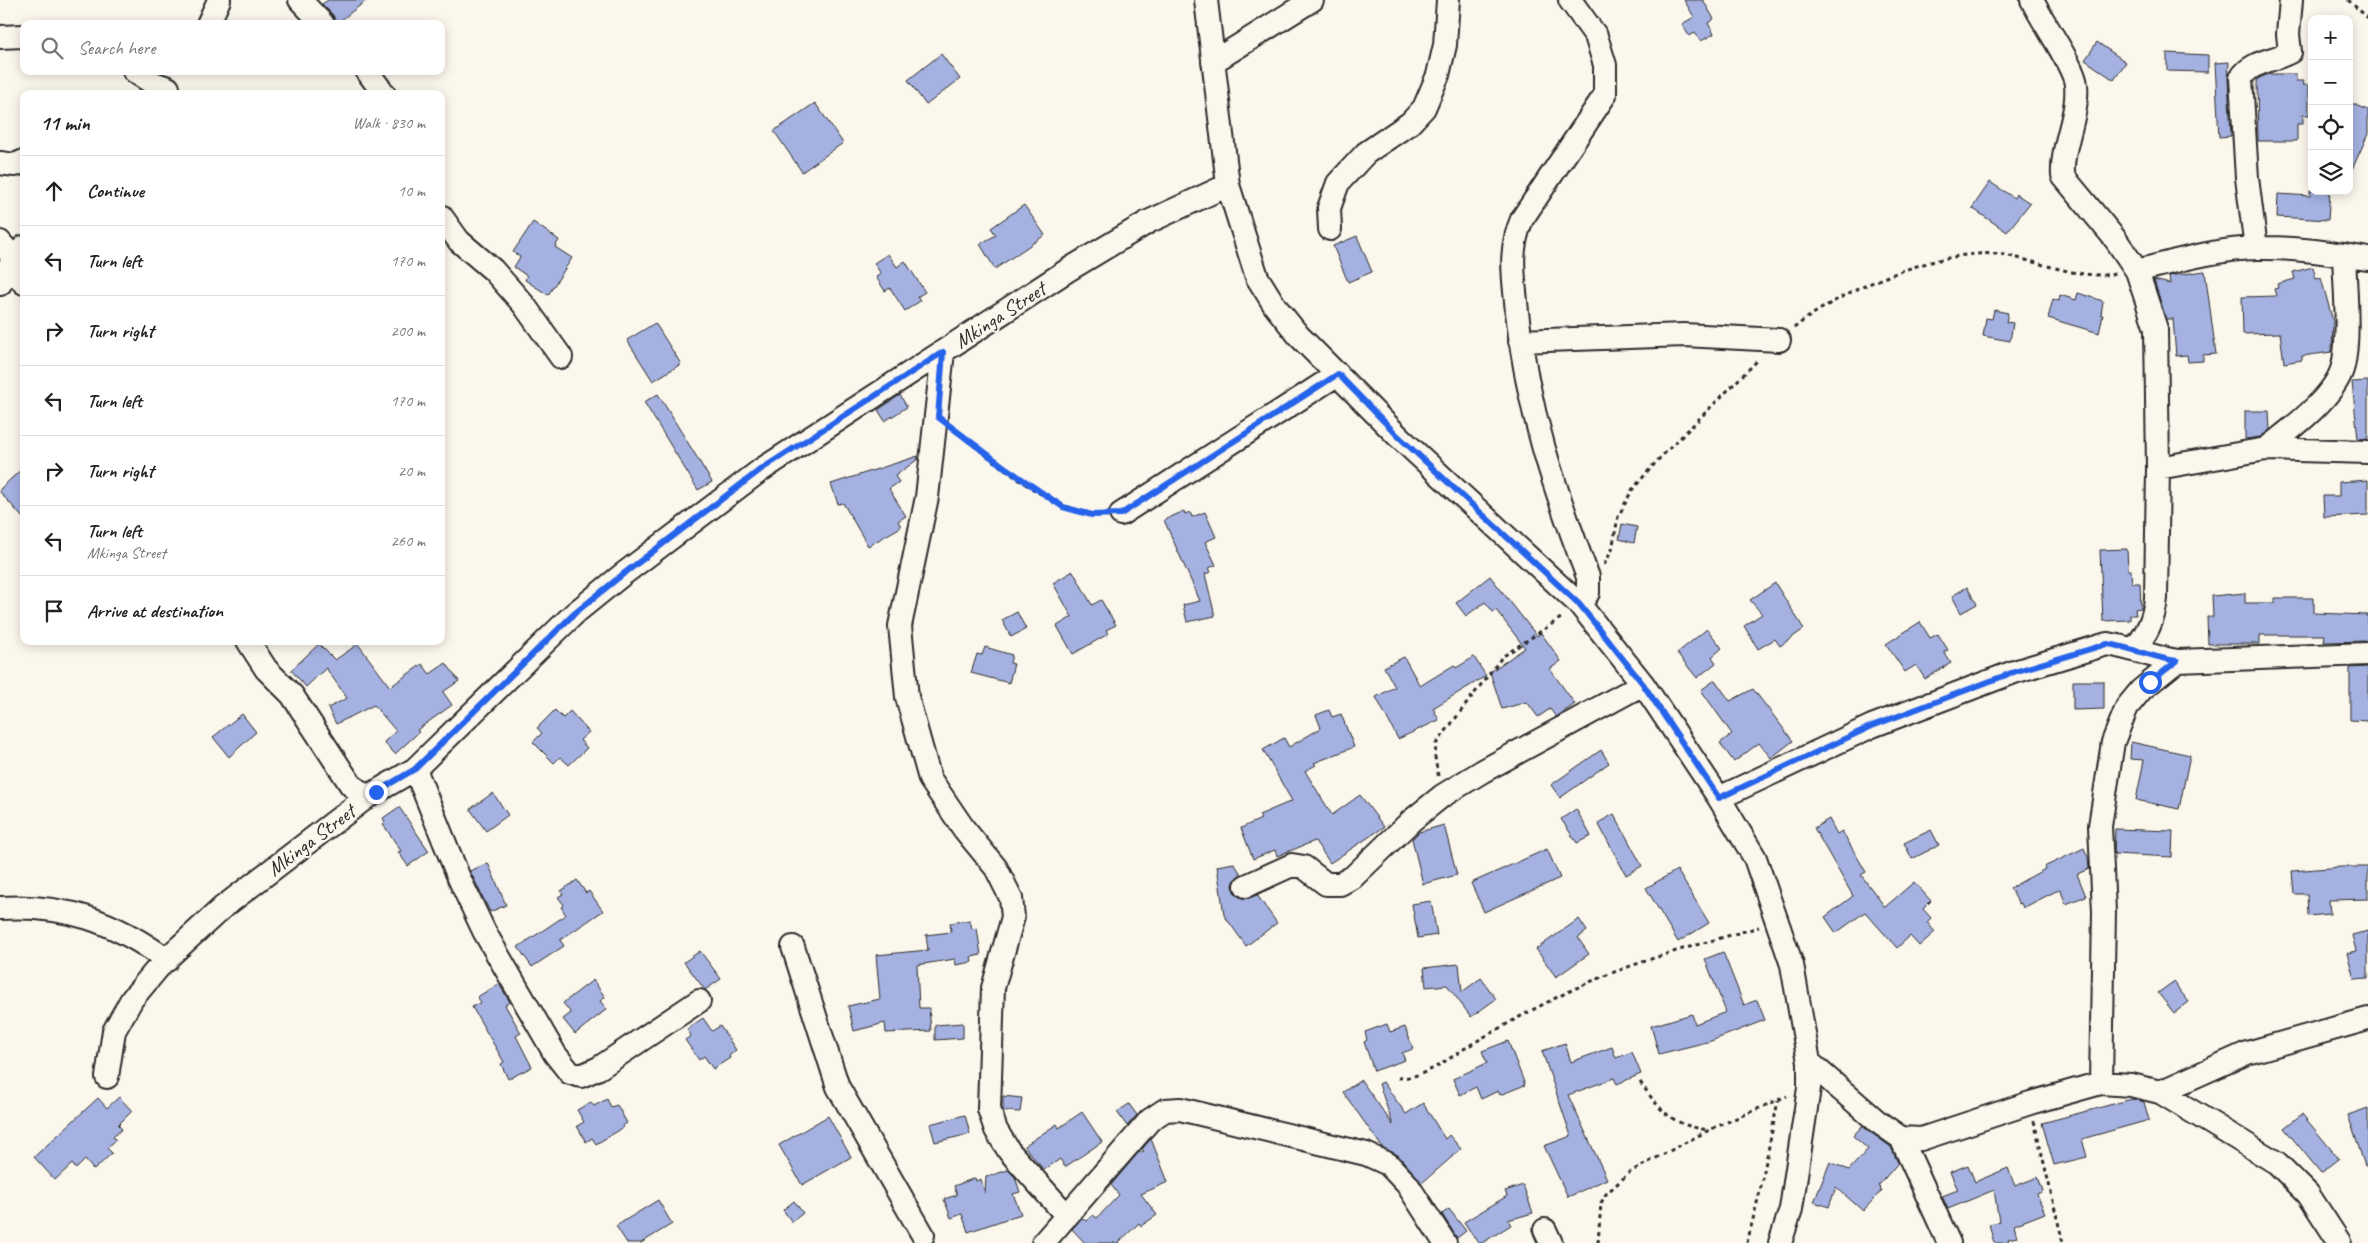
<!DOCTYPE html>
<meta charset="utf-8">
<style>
body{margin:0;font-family:Caveat,sans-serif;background:#f6f6f6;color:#222}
.controls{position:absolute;right:15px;top:15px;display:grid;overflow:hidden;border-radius:10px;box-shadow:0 2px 12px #0003}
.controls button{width:45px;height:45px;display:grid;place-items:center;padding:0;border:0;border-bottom:1px solid #e0e0e0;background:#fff;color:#222;font:25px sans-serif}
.stop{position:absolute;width:15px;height:15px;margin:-11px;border:4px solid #2563eb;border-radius:50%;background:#fff}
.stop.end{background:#2563eb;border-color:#fff;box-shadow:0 1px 5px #0008}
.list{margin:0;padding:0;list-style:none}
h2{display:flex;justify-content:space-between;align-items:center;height:65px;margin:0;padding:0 20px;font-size:21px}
h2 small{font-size:16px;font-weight:400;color:#767676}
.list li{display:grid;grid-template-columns:32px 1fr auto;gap:15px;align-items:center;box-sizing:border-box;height:70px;padding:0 20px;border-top:1px solid #e0e0e0}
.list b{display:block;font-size:19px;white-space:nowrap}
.list p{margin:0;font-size:16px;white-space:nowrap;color:#767676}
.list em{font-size:16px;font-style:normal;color:#767676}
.icon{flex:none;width:28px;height:28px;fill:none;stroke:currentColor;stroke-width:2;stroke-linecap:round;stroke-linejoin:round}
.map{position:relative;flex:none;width:2368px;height:1243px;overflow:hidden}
.search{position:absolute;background:#fff;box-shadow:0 2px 12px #0003;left:20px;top:20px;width:425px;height:55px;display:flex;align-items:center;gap:12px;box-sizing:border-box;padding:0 18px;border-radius:10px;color:#767676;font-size:19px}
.panel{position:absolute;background:#fff;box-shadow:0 2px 12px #0003;left:20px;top:90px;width:425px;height:555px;border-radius:10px}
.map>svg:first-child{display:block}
</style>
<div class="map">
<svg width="2368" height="1243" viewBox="0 0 2368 1243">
<rect width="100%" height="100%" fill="#fbf7ec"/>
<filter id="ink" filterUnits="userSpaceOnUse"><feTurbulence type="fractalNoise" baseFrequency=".02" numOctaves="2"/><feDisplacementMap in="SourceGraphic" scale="10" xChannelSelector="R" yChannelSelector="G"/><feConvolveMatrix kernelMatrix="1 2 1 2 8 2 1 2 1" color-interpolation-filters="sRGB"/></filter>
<g filter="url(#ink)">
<path fill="#a4b1e1" stroke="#2b2b2b" d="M 328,0 L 367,0 L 336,24 L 333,15 L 322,4 Z
M 1684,0 L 1703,0 L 1714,19 L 1708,23 L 1714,34 L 1701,41 L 1695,33 L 1689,36 L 1682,24 L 1694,17 Z
M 2097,42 L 2126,62 L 2114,80 L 2085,60 Z
M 2167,53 L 2208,55 L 2208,72 L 2167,71 Z
M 941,54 L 960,79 L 926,105 L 908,80 Z
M 2229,62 L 2228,79 L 2231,136 L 2219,137 L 2215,63 Z
M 2269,74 L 2296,74 L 2296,81 L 2304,81 L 2303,85 L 2309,85 L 2309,115 L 2303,115 L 2303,124 L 2297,124 L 2297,141 L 2258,141 L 2257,79 Z
M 2349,102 L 2368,110 L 2368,134 L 2349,176 Z
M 815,103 L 843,143 L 802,172 L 774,131 Z
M 1990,182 L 2014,198 L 2016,194 L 2030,203 L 2007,232 L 1972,208 Z
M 2310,191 L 2330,191 L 2328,220 L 2277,217 L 2278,194 L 2310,196 Z
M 1024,205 L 1045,235 L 995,269 L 980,244 L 996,235 L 991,228 Z
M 533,222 L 559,240 L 555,247 L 572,258 L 548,295 L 525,280 L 527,276 L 514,267 L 520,257 L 513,252 Z
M 1357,236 L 1372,272 L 1348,282 L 1333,246 Z
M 888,254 L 897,267 L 905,261 L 925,292 L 917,297 L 920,301 L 905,311 L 890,288 L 885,291 L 876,277 L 881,274 L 874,263 Z
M 2313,267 L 2316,279 L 2321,278 L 2333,321 L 2332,352 L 2302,356 L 2302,360 L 2284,363 L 2280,333 L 2243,334 L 2242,297 L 2276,296 L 2274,289 L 2278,288 L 2277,284 L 2295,279 L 2293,272 Z
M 2205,271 L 2216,354 L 2203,355 L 2203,361 L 2188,362 L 2187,355 L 2176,356 L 2173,319 L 2166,319 L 2154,280 L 2170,284 L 2169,276 Z
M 2078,293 L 2103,301 L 2101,315 L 2103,315 L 2099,333 L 2048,318 L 2053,299 L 2059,301 L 2060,295 L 2076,300 Z
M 1994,310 L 2008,313 L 2006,322 L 2013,323 L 2010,341 L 1983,336 L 1986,318 L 1992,319 Z
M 655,323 L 681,364 L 653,381 L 627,340 Z
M 2368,381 L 2368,438 L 2358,439 L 2352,382 Z
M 658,394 L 712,482 L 698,490 L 644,402 Z
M 900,395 L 907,407 L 885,421 L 878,410 Z
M 2245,411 L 2269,411 L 2270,430 L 2260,437 L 2245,439 Z
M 918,456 L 918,459 L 895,476 L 899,482 L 889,489 L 906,516 L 898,521 L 901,527 L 868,546 L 843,503 L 838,504 L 831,484 Z
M 24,467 L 24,519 L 0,492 L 0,489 Z
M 2368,480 L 2368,515 L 2324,517 L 2323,496 L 2339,496 L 2339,482 Z
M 1184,511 L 1185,514 L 1190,512 L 1192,517 L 1205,512 L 1216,537 L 1205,542 L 1216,565 L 1209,568 L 1211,572 L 1205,574 L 1215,616 L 1187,622 L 1183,605 L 1200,601 L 1164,520 Z
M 1622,524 L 1637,527 L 1634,543 L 1619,539 Z
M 2127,549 L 2128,570 L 2131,570 L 2132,583 L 2140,583 L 2141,608 L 2135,609 L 2136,615 L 2130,615 L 2130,620 L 2103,621 L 2100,550 Z
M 1073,571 L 1092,605 L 1101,600 L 1116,625 L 1106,630 L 1108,634 L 1073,654 L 1057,626 L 1072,617 L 1053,583 Z
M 1490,576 L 1537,636 L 1541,633 L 1561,661 L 1550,669 L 1575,704 L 1556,717 L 1550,709 L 1538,717 L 1527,702 L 1502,709 L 1490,672 L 1525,648 L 1496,610 L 1493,612 L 1485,602 L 1466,616 L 1456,603 Z
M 1775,583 L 1804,629 L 1780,646 L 1775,639 L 1758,649 L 1744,626 L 1762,614 L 1750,600 Z
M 1967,587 L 1977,604 L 1961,613 L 1952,596 Z
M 2245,593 L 2245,603 L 2274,603 L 2274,598 L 2314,598 L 2314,613 L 2368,615 L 2368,641 L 2324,642 L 2325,635 L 2260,635 L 2260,644 L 2208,644 L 2207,617 L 2213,617 L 2212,596 Z
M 1017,612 L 1026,629 L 1011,637 L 1002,620 Z
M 1920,622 L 1930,638 L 1938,634 L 1948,650 L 1944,652 L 1951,663 L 1925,679 L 1916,665 L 1905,672 L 1886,644 Z
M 1707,629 L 1722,648 L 1712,657 L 1716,663 L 1697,678 L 1677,653 Z
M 319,644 L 335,660 L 358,644 L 390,687 L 422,664 L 430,674 L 446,663 L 459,681 L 443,692 L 452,705 L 417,730 L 419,732 L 395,754 L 384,742 L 396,731 L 374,705 L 336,724 L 328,708 L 347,698 L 326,668 L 306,687 L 291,670 Z
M 985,647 L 1012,655 L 1010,663 L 1014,664 L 1009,683 L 971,673 L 977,654 L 982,655 Z
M 1404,657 L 1420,686 L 1454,665 L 1456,668 L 1474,657 L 1486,676 L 1433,708 L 1439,720 L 1398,739 L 1376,697 L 1395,687 L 1384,667 Z
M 2368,667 L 2368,721 L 2350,720 L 2350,668 Z
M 1715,680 L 1730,701 L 1753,689 L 1793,741 L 1771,758 L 1759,743 L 1734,762 L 1720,743 L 1732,734 L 1701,690 Z
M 2073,681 L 2104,681 L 2104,709 L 2073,710 Z
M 555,710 L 563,718 L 570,711 L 589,732 L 580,740 L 587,748 L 569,765 L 560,757 L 554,763 L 533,742 L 542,733 L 537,728 Z
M 1329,710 L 1332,717 L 1341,714 L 1354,747 L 1314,763 L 1316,765 L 1305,771 L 1332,815 L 1360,795 L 1384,827 L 1330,863 L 1315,841 L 1277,856 L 1275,850 L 1253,859 L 1241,828 L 1261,819 L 1259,815 L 1292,801 L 1263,750 L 1284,738 L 1289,747 L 1321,728 L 1316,715 Z
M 242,714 L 256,732 L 229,757 L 213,737 Z
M 2131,742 L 2190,755 L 2179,809 L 2136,800 L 2144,760 L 2130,759 Z
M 1601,750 L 1609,763 L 1560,798 L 1551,785 Z
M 493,793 L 508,815 L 486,831 L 470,809 Z
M 399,807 L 429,851 L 408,866 L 398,852 L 401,851 L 383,824 L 385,822 L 383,818 Z
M 1576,809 L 1591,836 L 1577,843 L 1561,819 Z
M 1614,814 L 1642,866 L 1626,875 L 1598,823 Z
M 1829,819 L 1837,834 L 1842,831 L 1866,872 L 1861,875 L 1885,907 L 1914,882 L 1931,901 L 1923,909 L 1931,918 L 1927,922 L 1935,932 L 1919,946 L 1910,936 L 1897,948 L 1865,912 L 1836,933 L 1825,917 L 1853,896 L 1814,828 Z
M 1444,825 L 1457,875 L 1423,884 L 1412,839 L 1419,832 Z
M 2115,829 L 2173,831 L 2172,857 L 2114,854 Z
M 1931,830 L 1939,845 L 1912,859 L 1904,843 Z
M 2084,848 L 2088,857 L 2089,869 L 2077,874 L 2086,896 L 2066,904 L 2060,889 L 2023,908 L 2021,903 L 2019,904 L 2010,888 L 2045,869 L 2044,867 Z
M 1547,849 L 1560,878 L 1484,912 L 1471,883 Z
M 488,863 L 506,905 L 490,912 L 470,871 Z
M 1234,863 L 1241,874 L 1235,879 L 1233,885 L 1234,892 L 1244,899 L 1257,895 L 1277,923 L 1246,946 L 1224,915 L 1217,866 Z
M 2341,867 L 2368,867 L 2368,899 L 2329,900 L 2330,914 L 2308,916 L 2307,894 L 2294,894 L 2292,871 Z
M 1677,870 L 1709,923 L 1678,942 L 1646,888 Z
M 577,880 L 586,893 L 589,891 L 603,911 L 560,940 L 564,946 L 532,967 L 518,947 L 566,915 L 561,907 L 564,905 L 558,897 L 563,894 L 561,891 Z
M 1431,901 L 1437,935 L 1418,938 L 1412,904 Z
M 1579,919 L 1587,931 L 1578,938 L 1589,954 L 1556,977 L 1536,949 Z
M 970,920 L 972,929 L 977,928 L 981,955 L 971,957 L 972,962 L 956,965 L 955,959 L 917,965 L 919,1008 L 929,1008 L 931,1031 L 886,1033 L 885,1023 L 854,1031 L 848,1006 L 880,999 L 876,955 L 928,950 L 926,935 L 951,932 L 950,923 Z
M 2368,931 L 2368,978 L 2354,979 L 2347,953 L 2356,951 L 2352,935 Z
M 700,951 L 721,979 L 705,990 L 684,962 Z
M 1723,952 L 1744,1005 L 1757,1000 L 1765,1020 L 1711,1041 L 1659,1054 L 1651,1026 L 1692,1014 L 1695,1024 L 1726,1012 L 1705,959 Z
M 1459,964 L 1462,992 L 1481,978 L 1496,999 L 1471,1017 L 1447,985 L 1426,987 L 1424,968 Z
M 593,980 L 605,997 L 600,1001 L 607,1009 L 575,1034 L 563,1019 L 571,1013 L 563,1003 Z
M 2173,982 L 2189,1002 L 2174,1013 L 2158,993 Z
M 499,984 L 510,1002 L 505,1005 L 521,1033 L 516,1036 L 532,1067 L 508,1079 L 501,1064 L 504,1062 L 472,1007 L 481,1002 L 477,997 Z
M 703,1018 L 712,1031 L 720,1026 L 736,1050 L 729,1056 L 730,1058 L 713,1069 L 704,1056 L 699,1060 L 685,1040 L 691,1036 L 687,1029 Z
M 963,1023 L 963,1038 L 935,1040 L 935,1025 Z
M 1387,1024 L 1390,1032 L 1405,1027 L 1413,1049 L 1402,1053 L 1405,1060 L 1374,1071 L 1364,1042 L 1367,1040 L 1365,1032 Z
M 1508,1041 L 1525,1085 L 1500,1095 L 1498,1091 L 1481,1099 L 1476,1087 L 1460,1095 L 1453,1079 L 1487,1063 L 1482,1051 Z
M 1565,1043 L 1571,1062 L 1612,1047 L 1616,1058 L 1632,1052 L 1641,1074 L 1617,1084 L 1614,1078 L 1568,1095 L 1607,1179 L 1568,1197 L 1544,1146 L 1571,1136 L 1542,1051 Z
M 1361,1080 L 1393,1125 L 1379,1084 L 1383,1082 L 1406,1114 L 1423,1103 L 1445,1139 L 1449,1135 L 1461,1149 L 1422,1183 L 1398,1155 L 1382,1147 L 1343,1092 Z
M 1003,1096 L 1022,1098 L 1020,1112 L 1003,1111 Z
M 119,1097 L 132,1111 L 118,1125 L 122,1129 L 113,1137 L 116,1140 L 107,1148 L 112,1153 L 94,1170 L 85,1160 L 76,1169 L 72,1164 L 55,1180 L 34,1157 L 98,1098 L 107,1108 Z
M 607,1099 L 611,1107 L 617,1105 L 627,1123 L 622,1126 L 623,1128 L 596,1144 L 592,1138 L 586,1142 L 577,1126 L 584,1122 L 577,1110 L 591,1102 L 594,1106 Z
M 2132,1099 L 2144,1102 L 2149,1120 L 2082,1139 L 2087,1157 L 2054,1165 L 2042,1123 Z
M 1129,1104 L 1137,1115 L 1127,1126 L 1117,1112 Z
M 2368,1108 L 2368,1166 L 2365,1166 L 2348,1115 Z
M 1082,1112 L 1102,1142 L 1065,1167 L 1060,1159 L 1044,1170 L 1024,1146 L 1057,1124 L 1059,1128 Z
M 2302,1114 L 2339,1159 L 2321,1173 L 2284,1128 Z
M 965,1115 L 970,1134 L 935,1142 L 930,1124 Z
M 828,1116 L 851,1157 L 802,1185 L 779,1145 Z
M 1862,1126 L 1891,1147 L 1898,1163 L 1878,1186 L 1882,1190 L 1863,1211 L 1836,1187 L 1829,1207 L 1814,1202 L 1830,1162 L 1849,1170 L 1868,1149 L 1853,1136 Z
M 1151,1139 L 1168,1182 L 1141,1194 L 1157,1215 L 1141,1226 L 1139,1223 L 1118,1243 L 1085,1243 L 1072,1229 L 1082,1218 L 1086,1221 L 1093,1215 L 1097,1218 L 1119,1195 L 1111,1185 L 1138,1153 L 1144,1151 L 1142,1149 Z
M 1968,1165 L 1975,1182 L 2008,1168 L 2015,1186 L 2038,1177 L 2043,1191 L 2037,1194 L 2045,1213 L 2014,1225 L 2017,1237 L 2008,1239 L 2009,1243 L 1994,1243 L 1989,1224 L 1999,1222 L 1994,1190 L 1948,1209 L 1942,1196 L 1958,1190 L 1950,1172 Z
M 1008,1170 L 1015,1177 L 1020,1192 L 1013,1194 L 1021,1214 L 968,1232 L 962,1214 L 951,1218 L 944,1199 L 957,1195 L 954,1186 L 975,1178 L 976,1181 L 981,1179 L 985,1193 L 986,1177 Z
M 1523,1185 L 1533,1213 L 1508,1220 L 1511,1225 L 1482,1243 L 1478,1243 L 1464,1222 L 1507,1196 L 1505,1191 Z
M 658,1200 L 672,1224 L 641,1243 L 627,1243 L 616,1226 Z
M 794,1201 L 803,1213 L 792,1222 L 783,1210 Z
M 1449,1209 L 1466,1231 L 1457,1238 L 1442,1214 Z"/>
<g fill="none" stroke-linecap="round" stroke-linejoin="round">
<g stroke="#2b2b2b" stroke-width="26">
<path id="minor" d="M 300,0 L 323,24
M 1206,0 L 1228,185 L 1257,277 L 1275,306 L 1299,336 L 1398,436 L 1580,605 L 1643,684 L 1719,798 L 1755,858 L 1792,965 L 1809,1062 L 1809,1088 L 1791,1209 L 1780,1243
M 1570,0 L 1596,36 L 1605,65 L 1605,95 L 1522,219 C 1508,252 1514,277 1517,312 C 1527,408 1554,488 1588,577 L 1588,593 L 1580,605
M 2032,0 C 2041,20 2075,67 2076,85 C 2079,116 2061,145 2063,176 L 2116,240 L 2137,271 L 2156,329 L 2158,468 L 2156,598 C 2154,620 2147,633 2134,650
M 208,24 L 219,0
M 0,37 L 24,36
M 1213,62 L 1312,0
M 134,71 L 151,82 L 168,88
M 367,71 L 384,94
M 0,163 L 15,165 L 24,161
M 441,216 L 459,241 L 493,270 L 524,305 L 561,357
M 1330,229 L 1329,208 L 1338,183 L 1366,153 L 1410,123 L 1424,108 L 1438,75 L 1445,45 L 1448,0
M 0,242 L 15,259
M 2256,248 L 2247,178 L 2241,78 C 2251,61 2274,61 2290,52 L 2288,34 L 2291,0
M 10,265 L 24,283
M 2137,271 C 2176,261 2216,249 2257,248 C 2295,247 2331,253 2368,259
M 0,284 L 10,265 L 24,247
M 1520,341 L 1684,335 L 1779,340
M 943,352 L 927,497 L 900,626 L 907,697 L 930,779 L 964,829 L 996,868 L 1011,898 L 1013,917 L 993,988 L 989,1109 L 996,1130 L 1009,1151 L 1067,1216
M 2266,449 C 2290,430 2336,396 2343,366 C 2350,336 2345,287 2344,255
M 2158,468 L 2266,449 L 2368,452
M 1121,514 L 1338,374
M 248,641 L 266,669 L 292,695 L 351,785 L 367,797
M 415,769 L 459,878 L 484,931 L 555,1054 L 570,1073 L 581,1076 L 599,1068 L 699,1001
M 1719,798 L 1872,726 L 2014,672 L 2107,644 C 2131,647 2153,658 2177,661 L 2368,654
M 1246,886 L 1292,865 L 1304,867 L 1326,884 L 1340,884 L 1353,877 L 1411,821 L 1442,796 L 1483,771 L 1643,684
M 0,908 C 65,904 114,921 167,960
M 793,947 L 838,1087 L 923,1235
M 1809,1062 L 1878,1122 L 1901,1138 L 1921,1139 L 2030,1103 L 2101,1083 L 2131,1085 L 2160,1092 L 2277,1163 L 2308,1194 L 2340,1243
M 107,1077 L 114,1031 L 132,999 L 163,962 L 222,908 L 367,797 L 415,769 L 575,613 L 622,575 L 761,470 L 1068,270 L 1148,222 L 1228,185
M 2101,1083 L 2104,912 L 2100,826 L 2113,742 L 2127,707 L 2141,690 L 2177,661
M 2160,1092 L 2247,1053 L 2368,1019
M 1901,1138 L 1949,1243
M 1545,1230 L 1551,1243
M 1043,1243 L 1150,1120 L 1165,1110 L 1180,1109 L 1366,1154 L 1388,1164 L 1407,1184 L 1445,1243"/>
</g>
<path stroke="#2b2b2b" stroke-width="3" stroke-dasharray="4 4" stroke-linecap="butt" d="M 2348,0 L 2368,18
M 1794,328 C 1838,291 1946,245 2004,255 C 2042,262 2076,279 2115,274
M 955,430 C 991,458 1057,517 1103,515
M 1604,565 L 1612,550 L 1618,517 L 1632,490 L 1657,461 L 1759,359
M 1438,776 L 1435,757 L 1436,744 L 1502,657 L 1564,616
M 1398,1078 C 1427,1078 1448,1058 1472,1044 C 1508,1023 1545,1002 1583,985 C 1639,960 1700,944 1759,927
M 1640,1082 C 1661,1111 1670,1125 1709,1130
M 2034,1121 L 2063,1243
M 1598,1243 L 1601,1203 L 1606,1194 L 1630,1172 L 1709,1130 L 1787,1096
M 1747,1243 L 1760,1191 L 1778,1101"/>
<use href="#minor" stroke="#fbf7ec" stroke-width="22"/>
</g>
</g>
<g fill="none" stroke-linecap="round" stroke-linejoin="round" filter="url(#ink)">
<path stroke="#2563eb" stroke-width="6" d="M 376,792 L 415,769 L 575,613 L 622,575 L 760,470 L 943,352 L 938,417 L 1003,466 L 1063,507 L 1092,515 L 1121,514 L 1338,374 L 1398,436 L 1580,605 L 1643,684 L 1719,798 L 1872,726 L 2014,672 L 2107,644 C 2131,647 2153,658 2177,661 L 2150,682"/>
</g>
<g text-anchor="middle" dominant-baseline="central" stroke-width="4" stroke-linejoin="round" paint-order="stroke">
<g font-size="21" fill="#2b2b2b" stroke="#fbf7ec">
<text transform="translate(1000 315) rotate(-33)">Mkinga Street</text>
<text transform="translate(311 840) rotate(-37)">Mkinga Street</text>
</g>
</g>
</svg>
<div class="controls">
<button>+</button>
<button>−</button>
<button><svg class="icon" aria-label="locate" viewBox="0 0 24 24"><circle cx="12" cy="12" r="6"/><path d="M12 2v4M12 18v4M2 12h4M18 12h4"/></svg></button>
<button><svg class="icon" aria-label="layers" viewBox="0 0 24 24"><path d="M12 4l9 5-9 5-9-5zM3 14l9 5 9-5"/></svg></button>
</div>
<div class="stop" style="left:2150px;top:682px"></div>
<div class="stop end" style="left:376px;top:792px"></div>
<div class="search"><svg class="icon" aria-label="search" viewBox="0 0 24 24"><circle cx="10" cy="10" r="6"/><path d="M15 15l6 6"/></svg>Search here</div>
<section class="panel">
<h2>11 min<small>Walk · 830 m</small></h2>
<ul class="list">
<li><svg class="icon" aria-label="ahead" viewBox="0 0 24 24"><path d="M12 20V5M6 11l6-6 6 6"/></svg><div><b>Continue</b></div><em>10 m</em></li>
<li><svg class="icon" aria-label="left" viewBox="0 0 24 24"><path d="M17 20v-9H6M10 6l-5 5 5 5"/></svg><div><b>Turn left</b></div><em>170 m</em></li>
<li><svg class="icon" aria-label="right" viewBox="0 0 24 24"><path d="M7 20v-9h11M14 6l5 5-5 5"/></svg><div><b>Turn right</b></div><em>200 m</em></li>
<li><svg class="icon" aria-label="left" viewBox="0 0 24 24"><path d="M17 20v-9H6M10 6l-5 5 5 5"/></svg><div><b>Turn left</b></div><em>170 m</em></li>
<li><svg class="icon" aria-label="right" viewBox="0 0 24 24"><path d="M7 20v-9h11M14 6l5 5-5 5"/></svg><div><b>Turn right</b></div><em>20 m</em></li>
<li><svg class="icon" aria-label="left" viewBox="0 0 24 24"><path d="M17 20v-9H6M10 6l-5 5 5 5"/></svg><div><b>Turn left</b><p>Mkinga Street</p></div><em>260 m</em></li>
<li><svg class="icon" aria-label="arrive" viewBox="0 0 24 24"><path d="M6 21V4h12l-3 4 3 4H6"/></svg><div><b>Arrive at destination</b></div></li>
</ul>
</section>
</div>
